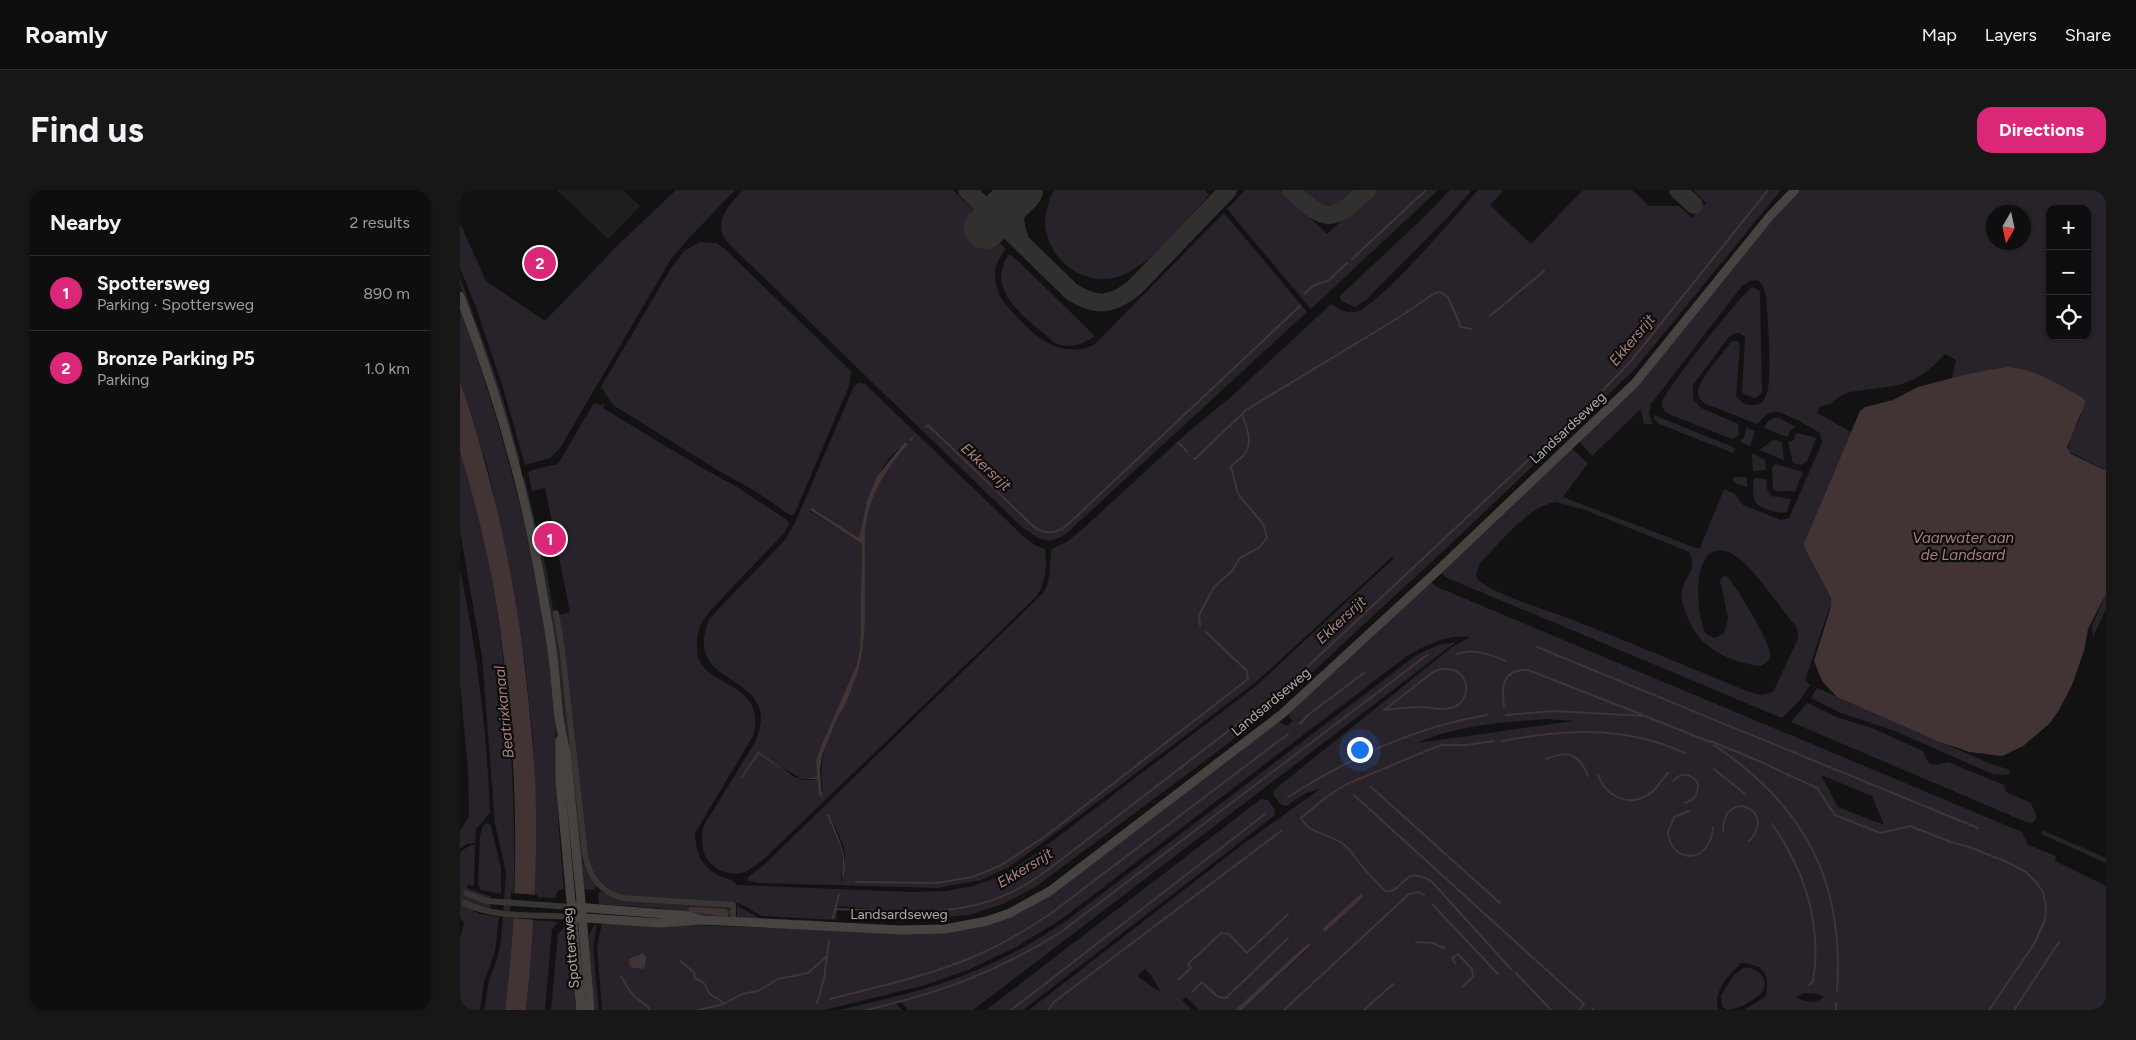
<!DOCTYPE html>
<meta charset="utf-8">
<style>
body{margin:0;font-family:Figtree,sans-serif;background:#171717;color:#f1f3f6}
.controls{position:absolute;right:15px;top:15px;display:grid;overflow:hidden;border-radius:10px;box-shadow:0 1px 4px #0004}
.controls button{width:45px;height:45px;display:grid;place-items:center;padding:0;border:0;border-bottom:1px solid #2e2e2e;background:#0e0e0e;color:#f1f3f6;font:25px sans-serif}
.compass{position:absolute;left:1526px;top:15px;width:45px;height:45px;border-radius:50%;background:#0e0e0e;box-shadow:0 1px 4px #0004;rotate:189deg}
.you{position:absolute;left:899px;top:559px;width:18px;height:18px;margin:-12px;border:4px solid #fff;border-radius:50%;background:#1a73e8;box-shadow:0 0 0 8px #1a73e833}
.badge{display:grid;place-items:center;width:32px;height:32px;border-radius:50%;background:#db2777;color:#fff;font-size:16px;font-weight:700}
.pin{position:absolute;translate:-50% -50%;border:2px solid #fff;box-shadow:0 1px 5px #0006}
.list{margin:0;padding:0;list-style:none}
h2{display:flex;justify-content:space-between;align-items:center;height:65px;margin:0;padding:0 20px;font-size:21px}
h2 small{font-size:16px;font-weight:400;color:#9b9c9e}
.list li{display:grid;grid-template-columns:32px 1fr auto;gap:15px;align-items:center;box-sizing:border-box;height:75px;padding:0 20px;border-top:1px solid #2e2e2e}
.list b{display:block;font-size:19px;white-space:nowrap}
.list p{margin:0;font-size:16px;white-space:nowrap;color:#9b9c9e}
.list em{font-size:16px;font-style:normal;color:#9b9c9e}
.icon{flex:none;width:28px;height:28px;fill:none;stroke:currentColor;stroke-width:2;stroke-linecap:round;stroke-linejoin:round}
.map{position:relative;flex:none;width:1646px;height:820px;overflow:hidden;border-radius:15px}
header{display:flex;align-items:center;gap:30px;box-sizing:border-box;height:70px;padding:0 25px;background:#0e0e0e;border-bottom:1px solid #2e2e2e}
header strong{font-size:24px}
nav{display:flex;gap:28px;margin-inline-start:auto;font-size:18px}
.intro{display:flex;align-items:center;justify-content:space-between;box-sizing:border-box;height:120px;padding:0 30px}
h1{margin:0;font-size:35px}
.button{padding:12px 22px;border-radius:15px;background:#db2777;color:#fff;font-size:18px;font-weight:700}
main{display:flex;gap:30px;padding:0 30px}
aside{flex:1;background:#0e0e0e;border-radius:15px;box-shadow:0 1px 4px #0004}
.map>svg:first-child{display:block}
</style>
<header>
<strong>Roamly</strong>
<nav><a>Map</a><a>Layers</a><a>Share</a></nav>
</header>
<div class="intro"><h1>Find us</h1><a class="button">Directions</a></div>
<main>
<aside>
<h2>Nearby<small>2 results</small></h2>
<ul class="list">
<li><span class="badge">1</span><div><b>Spottersweg</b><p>Parking · Spottersweg</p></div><em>890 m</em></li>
<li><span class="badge">2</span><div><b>Bronze Parking P5</b><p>Parking</p></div><em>1.0 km</em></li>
</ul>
</aside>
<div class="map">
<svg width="1646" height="820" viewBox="0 0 1646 820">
<rect width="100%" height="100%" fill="#131212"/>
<path fill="#201f1e" d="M 97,0 L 163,0 L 180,16 L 148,49 Z"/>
<path fill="#28222a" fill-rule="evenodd" d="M 216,0 L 275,0 L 228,49 L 211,69 L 100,258 L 90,268 L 65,275 L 42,195 L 17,120 L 0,78 L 0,33 L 26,91 L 85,131 L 159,54 Z
M 283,0 L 493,0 L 513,19 L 508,27 L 537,55 L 540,53 L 546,59 C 532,74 532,92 542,110 C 565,138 595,172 634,155 L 764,23 L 847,122 L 607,343 C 587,357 579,349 562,337 L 269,54 C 251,33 268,16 283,0 Z
M 594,0 L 745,0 L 749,5 C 726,30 697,69 665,84 C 629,101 587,72 585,33 C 585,22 589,10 594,0 Z
M 785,0 L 821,0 L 867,44 L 915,0 L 978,0 L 851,119 L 767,19 Z
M 840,0 L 899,0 C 875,22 864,24 840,0 Z
M 990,0 L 1012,0 L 988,27 L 907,109 L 895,117 L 881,111 L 880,106 L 965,26 Z
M 1018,0 L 1044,0 L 1030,15 L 1071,54 L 1123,0 L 1172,0 L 1189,16 L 1219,16 L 1232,28 L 1246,13 L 1233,0 L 1321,0 L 1174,180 L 979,365 L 818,514 L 757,562 L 574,698 L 543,714 L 509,725 L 488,727 L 427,728 L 412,719 L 378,716 L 376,730 L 301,726 L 285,716 L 277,713 L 160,705 C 143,696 135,688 128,671 L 99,425 L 110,422 L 85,298 L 72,301 L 68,283 L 72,280 L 98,274 L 134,213 L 140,215 L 145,214 L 143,218 L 237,275 L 277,297 L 327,330 L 329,334 L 324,343 L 251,420 C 242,431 236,441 237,455 C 237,459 237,463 238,467 C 248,498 308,493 293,546 L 235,643 C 236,663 241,677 260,686 C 267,689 272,689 277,695 L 451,702 L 486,701 L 513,696 L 533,689 L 551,680 L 574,665 L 796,496 L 934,368 L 932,367 L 796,492 L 659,596 L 551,676 L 521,690 L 477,698 L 300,693 L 289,691 L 287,688 L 303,676 L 582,404 C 593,391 588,374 592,359 L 608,351 L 626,336 L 728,242 L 772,206 L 871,114 C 879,119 887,124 896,122 C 918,117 1000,21 1018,0 ZM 368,625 L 370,625 L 384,657 L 385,670 L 383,691 L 381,691 L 383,666 L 380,655 Z
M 1341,0 L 1646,0 L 1646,281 L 1608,261 L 1610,249 L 1621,226 L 1620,206 L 1571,182 L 1555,177 L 1507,184 L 1492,188 L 1496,170 L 1485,164 C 1463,187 1450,195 1418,198 C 1408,200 1397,200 1387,203 C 1376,206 1372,217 1360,216 L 1357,223 L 1391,242 L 1344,353 L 1345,359 L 1368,402 L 1371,413 L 1345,490 L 1350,495 L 1339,511 L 1322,528 L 992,390 L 984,386 L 980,381 L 1111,258 L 1128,273 L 1103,307 L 1236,358 L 1240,358 L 1264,299 L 1275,304 L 1283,315 L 1321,330 L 1329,328 L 1359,260 L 1362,251 L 1360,243 L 1339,231 L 1317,221 L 1307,224 L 1297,234 L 1246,214 C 1241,211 1238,207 1238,201 C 1240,188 1264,162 1272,151 L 1278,151 L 1280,156 L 1276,206 C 1280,211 1285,216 1292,215 C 1298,215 1303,213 1305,208 C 1314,194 1307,125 1306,106 L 1303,96 L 1298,90 L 1290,91 L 1282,96 L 1191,214 L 1189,224 L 1193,234 L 1184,234 L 1181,219 L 1132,266 L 1119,251 L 1335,4 ZM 1590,19 L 1627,19 L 1627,146 L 1590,146 ZM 1534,22 L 1564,22 L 1564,52 L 1534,52 ZM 1096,312 L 1125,320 L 1229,362 C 1238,382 1225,384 1222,401 C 1220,407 1223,414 1225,420 C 1235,456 1265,471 1300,476 C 1305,474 1310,471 1310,466 C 1312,453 1277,399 1268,387 L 1264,386 L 1260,390 L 1268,428 L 1264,444 L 1254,448 L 1246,444 C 1236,426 1229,349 1268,362 C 1288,368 1319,417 1335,435 L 1338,442 L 1338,449 L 1313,502 L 1302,505 L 1289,502 C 1229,477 1169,452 1108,428 C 1086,420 1033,404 1017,389 L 1016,384 L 1020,373 C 1039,354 1069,315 1096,312 Z
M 240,52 L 256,53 L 265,59 L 391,181 L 389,196 L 334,325 L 330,325 L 295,301 L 256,279 L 153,215 L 141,197 L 211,78 L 224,61 Z
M 549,64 L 560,73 L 635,146 C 622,155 611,159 595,153 C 569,130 523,102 549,64 Z
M 0,87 L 39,196 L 61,273 L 58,270 L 0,95 Z
M 1292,97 L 1299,100 L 1300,105 L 1302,202 L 1297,207 L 1293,208 L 1282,203 L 1285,148 C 1280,141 1274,142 1269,147 L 1233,195 L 1233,206 L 1234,211 L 1241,218 L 1278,234 L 1279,245 L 1272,249 L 1211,225 C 1206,223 1202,219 1202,214 C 1202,202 1269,122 1281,108 Z
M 0,115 C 39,231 73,347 90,468 C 97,520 96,570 98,623 C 99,648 102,673 104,699 L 98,700 L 95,708 L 75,707 L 76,619 L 73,551 L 65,472 L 33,301 L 26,272 L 0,191 Z
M 400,193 L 405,194 L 563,346 L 574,355 L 585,359 C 587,376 586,390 577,406 L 304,669 C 297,674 290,681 281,683 C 274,685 268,683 262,681 C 243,673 240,655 243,637 L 295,552 C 327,479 217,502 250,428 L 324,351 L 335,333 L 394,196 ZM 447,254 C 428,277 412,300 407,330 C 404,344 405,358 405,372 C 405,416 409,462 390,503 C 387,511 384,520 378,526 C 366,559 358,565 363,602 L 357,594 L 357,589 C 339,592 332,588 319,576 L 342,589 L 357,587 L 356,570 L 361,556 L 397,474 L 400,459 L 402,354 L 350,321 L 352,318 L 399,348 C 402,343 401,335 403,329 C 410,301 420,268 447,254 Z
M 1194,225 L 1275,258 L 1273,263 L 1199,234 L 1194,229 Z
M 1314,228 L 1319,228 L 1336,237 L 1331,240 L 1327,247 L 1304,238 L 1307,232 Z
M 1286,237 L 1295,241 L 1290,256 L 1280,252 L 1285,245 Z
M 1336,243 L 1355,247 L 1356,249 L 1347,271 L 1341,275 L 1333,273 L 1328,252 L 1334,250 Z
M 1316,250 L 1322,253 L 1324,270 L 1299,260 L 1312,251 Z
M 0,259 C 9,283 14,308 20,333 C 37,403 45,475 50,547 C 56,638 57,730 45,820 L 24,820 L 29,791 L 37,769 L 41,753 L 46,682 L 35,634 L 22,466 L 0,342 Z
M 1292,263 L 1305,270 L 1306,280 L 1293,281 Z
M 1315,274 L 1343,282 L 1335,302 C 1327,299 1320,304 1313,299 L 1312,278 Z
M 64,285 L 86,378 L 98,449 L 123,673 L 128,685 L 136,696 L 134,700 L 123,699 L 99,482 L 63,292 Z
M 1274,287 L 1287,287 L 1287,297 L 1275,293 L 1273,290 Z
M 1294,288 L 1306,289 L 1307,299 L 1311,306 L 1331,309 L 1327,322 C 1320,325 1301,318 1296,313 C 1292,308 1293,294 1294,288 Z
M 0,380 C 17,460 27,542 30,623 L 16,639 L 15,653 L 7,654 L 0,659 L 0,641 L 9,626 L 8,580 L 0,493 Z
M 970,391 L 977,397 L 1562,642 L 1568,655 L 1596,666 L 1595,671 L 1646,696 L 1646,820 L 1284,820 L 1306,806 C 1310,782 1304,775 1281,773 C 1268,786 1253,801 1258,820 L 782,820 L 851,756 L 848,753 L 775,820 L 739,820 L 726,807 L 722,810 L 732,820 L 569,820 L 783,654 L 860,599 L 846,603 L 826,616 L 820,614 L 813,605 L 814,600 L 992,457 L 1010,447 C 988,444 966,455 947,466 L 603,728 L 558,756 L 508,780 L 465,795 L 365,820 L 142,820 L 137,757 L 142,732 L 462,743 L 553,724 L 818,531 L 827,536 L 833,531 L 829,527 L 828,522 ZM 1087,529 L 1114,531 L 957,553 C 997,535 1044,532 1087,529 ZM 1361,585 L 1412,606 L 1424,635 L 1378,617 ZM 685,779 L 691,785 L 701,803 L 677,786 ZM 1345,803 L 1357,804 L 1364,807 C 1354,815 1346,812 1335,807 Z
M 1646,404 L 1646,419 L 1633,447 L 1632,436 Z
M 996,452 L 513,820 L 448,820 L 441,812 L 436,813 L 442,820 L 380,820 C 411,812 442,806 473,796 C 520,782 564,759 606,731 L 955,466 L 978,455 Z
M 1357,498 L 1531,574 L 1550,580 L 1548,585 L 1533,584 L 1432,540 L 1381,523 L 1351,508 Z
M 1347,513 L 1379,528 L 1412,538 L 1463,561 L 1466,569 L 1471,574 L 1476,575 L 1488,572 L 1544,595 L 1546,602 L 1571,613 L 1577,628 L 1572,633 L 1566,632 L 1331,532 Z
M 801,609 L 808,610 L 815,620 L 814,626 L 563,820 L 526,820 Z
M 28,633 L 31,636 L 41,678 L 41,704 L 21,700 L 18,695 L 20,646 L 23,635 Z
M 1582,640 L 1646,668 L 1646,673 L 1581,644 Z
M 15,655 L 14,694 L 13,696 L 8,694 L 7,698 L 31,707 L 30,719 L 4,714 L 19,724 L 39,727 L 35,762 L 24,792 L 20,820 L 0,820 L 0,749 L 4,732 L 0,728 L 0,662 L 9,656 Z
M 140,701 L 161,710 L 268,718 L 271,721 L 269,728 L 254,728 L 198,718 L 139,714 L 138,705 Z
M 277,716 L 299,728 L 364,731 L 363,733 L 277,728 Z
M 74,730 L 98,732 L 92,739 L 85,820 L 66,820 Z
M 137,734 L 133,757 L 139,820 L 133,820 L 129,746 L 132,738 Z
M 106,736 L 111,744 L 119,820 L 91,820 L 98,744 Z
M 1283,778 C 1296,776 1311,788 1302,802 C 1297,809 1276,820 1268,820 C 1265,819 1263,817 1262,816 L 1261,805 L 1275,784 Z"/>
<path fill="#423434" d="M 1547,177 C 1572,177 1598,195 1620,206 L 1626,211 L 1607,257 L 1611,264 L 1646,281 L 1646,404 L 1628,439 L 1624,461 L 1612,495 L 1599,520 L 1589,534 L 1563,556 L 1542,566 L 1510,562 L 1480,552 L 1377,507 L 1362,491 L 1354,471 L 1370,420 L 1371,410 L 1368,402 L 1345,359 L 1344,353 L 1400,221 L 1405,217 L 1433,210 L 1458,197 L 1507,184 Z
M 0,191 C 37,299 60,412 70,526 C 73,557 76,589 76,620 C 77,687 73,754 66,820 L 45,820 C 62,688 57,545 36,413 C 30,375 21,337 11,299 C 8,286 2,272 0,259 C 0,239 0,212 0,191 Z
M 445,252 L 448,254 C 428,277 412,300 407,330 C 404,344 405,358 405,372 C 405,416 409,462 390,503 C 387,511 384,520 378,526 L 362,566 L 360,580 L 362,608 L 359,604 L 357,589 L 336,589 L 299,564 L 282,588 L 281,587 L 298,561 L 335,588 L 342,589 L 357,587 L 356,570 L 361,556 L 397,474 L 400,459 L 402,354 L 350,320 L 352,318 L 399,348 L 407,311 L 417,286 Z
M 367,625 L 370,625 C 377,648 391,667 382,691 L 383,666 L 380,655 Z
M 901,704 L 903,707 L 865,742 L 862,739 Z
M 230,717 L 266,719 L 269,723 L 267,727 L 230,722 L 228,719 Z
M 848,753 L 851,755 L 782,820 L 775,820 Z
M 183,763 L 186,767 L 185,777 L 182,779 L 170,777 L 169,769 Z"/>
<path fill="#131212" d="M 51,703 L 78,705 L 76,730 L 50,728 Z"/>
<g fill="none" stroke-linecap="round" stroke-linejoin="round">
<path stroke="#423434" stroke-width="2" d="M 892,69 L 966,0
M 844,104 L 853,96 L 869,90 L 887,73
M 1030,126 L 1084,81
M 466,237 L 468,235 L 573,336 C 583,344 594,344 605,337 L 840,116
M 451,250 L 452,248
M 718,253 L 727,261
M 734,268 L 735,269 L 786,220 L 938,128 L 975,103 L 980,102 L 988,107 L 1001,137 L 1011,139
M 740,435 L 739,425 L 754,397 L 772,381 L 780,368 L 800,357 L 807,347 L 803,334 L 778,304 L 771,277 C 774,272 779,271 783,266 C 794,255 787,237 782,224
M 1077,457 L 1518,638
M 997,464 C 1013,458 1030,464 1045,471
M 981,479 C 985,479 990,479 993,480 C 1012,486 1010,513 991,518 C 981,521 970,517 960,517 C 948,517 936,519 924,520 L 973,482 Z
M 1044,516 C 1041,495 1043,479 1068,480 L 1183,525
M 1046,525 L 1093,521 L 1185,526 L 1250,552
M 840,534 L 848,525 L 904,483
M 1034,551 L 1006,555 L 982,555 L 971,559 L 887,594 L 869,605 L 841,628 C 849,644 870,644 883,654 C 891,660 895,667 901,675 C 908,684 917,692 925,701 C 945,704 942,672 972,692 L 1051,779
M 1042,551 C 1091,542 1140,537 1189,550 C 1201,553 1213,558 1225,563
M 1250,551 L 1292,568 L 1357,598 L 1375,625 L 1420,643 L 1450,636 L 1491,652 L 1509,657 L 1547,672 L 1566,682 L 1576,692 L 1583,702 L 1586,716 L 1585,730 L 1574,754 L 1529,820
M 1254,555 C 1345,616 1385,692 1377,802
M 1086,569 C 1108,560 1119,563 1128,586
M 1254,579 L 1285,604
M 1138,585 C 1146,607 1171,619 1192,602 C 1198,597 1202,589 1208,583
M 1213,591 C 1222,582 1230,583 1238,593 C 1238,604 1236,609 1225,613
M 911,597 L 1040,713
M 894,605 L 1124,814 L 1119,820
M 828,607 C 890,568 954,537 1027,525
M 1229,621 L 1214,627 L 1208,642 C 1211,675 1251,674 1253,637
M 1312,634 C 1345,681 1362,735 1353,792 L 1349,795
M 1263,642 C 1263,596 1319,620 1289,651
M 396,692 L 477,693 L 512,687 L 540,676 L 587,645 L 788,489 L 787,481 L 746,442
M 972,714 L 1038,784
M 375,719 L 379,705
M 373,728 L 375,719 C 442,720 502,731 563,696 C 576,689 587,680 598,672 L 828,495 L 1145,198 L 1170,172 L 1308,0
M 956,752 L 973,753 L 984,758
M 220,770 L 234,783 L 235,788 C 250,795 243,796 250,804 C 254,808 260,808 264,814
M 995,773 L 992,768 L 998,764 L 1012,779 L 1013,787 L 1002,797
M 1056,783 L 1091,820
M 161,786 C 165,793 169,801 175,807 C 181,812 186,813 190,820
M 719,789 L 731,778 L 728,774 L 761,743 L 769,744 L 787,763 L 828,724
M 732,802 L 742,792 L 758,807 L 766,808 L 828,748
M 370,809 C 422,795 475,785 524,762 C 547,752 569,738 590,724 L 828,544
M 357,813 L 364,789 L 369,751
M 238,820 L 264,814 L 282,804 L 298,801 L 318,789 L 348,783 L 367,766
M 407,820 C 481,802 536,783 601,742 L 967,465
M 551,820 L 805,624
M 588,820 L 594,812 L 821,641
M 824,820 L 949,704 L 959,702 L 964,705
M 904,820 L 933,794
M 1133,820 L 1134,818
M 1376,820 L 1376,813
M 1554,820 L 1599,752"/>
<path stroke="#32302f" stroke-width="18" d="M 507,0 L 612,102 C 636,117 651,116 674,98 L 768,0
M 831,0 C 867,34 871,33 907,0
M 1218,0 L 1234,15
M 560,50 C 553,31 553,19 562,0"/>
<path stroke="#32302f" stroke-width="42" d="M 525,38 L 562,0"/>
<path stroke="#383533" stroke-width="6" d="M 96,423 L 102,459 L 125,665 C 129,687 141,702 163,708 L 273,715 L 273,732
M 6,703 L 27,711 L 111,717
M 5,713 C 34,729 79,724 112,727"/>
<path stroke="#474341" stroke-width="9" d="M 0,106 C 35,197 63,292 80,388 C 84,414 90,441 93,467 C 97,498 97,531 106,561 L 120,701 L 130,820
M 100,550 L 100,590 L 121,820
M 116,717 L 230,726 L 239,729
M 112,727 L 199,733 L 242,730 L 441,740 L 485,739 L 527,731 L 550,723 L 590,701 L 822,524 L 974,384 L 1175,193 L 1310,26 L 1335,0"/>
</g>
<g text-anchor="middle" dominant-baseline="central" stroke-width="4.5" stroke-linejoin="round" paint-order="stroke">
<g font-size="14" fill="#b2a8a5" stroke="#0e0d0d">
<text transform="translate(1108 238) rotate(-43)">Landsardseweg</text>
<text transform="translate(811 512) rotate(-40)">Landsardseweg</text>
<text x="439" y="724">Landsardseweg</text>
<text transform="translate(111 758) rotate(-95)">Spottersweg</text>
</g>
<g font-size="15" font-style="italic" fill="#aa817f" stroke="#0e0d0d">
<text transform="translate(1172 150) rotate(-50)">Ekkersrijt</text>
<text transform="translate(526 277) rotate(43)">Ekkersrijt</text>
<text x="1503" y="348">Vaarwater aan<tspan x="1503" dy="17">de Landsard</tspan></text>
<text transform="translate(881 430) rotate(-43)">Ekkersrijt</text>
<text transform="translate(44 522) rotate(-96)">Beatrixkanaal</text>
<text transform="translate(565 678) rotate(-31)">Ekkersrijt</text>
</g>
</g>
</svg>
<div class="controls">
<button>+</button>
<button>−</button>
<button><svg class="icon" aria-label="locate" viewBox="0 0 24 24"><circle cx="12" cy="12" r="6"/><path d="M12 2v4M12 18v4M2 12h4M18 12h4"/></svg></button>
</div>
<svg class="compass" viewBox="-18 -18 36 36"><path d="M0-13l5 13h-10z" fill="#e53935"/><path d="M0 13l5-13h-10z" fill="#9b9c9e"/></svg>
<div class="you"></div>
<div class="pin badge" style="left:90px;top:349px">1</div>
<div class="pin badge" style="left:80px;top:73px">2</div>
</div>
</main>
